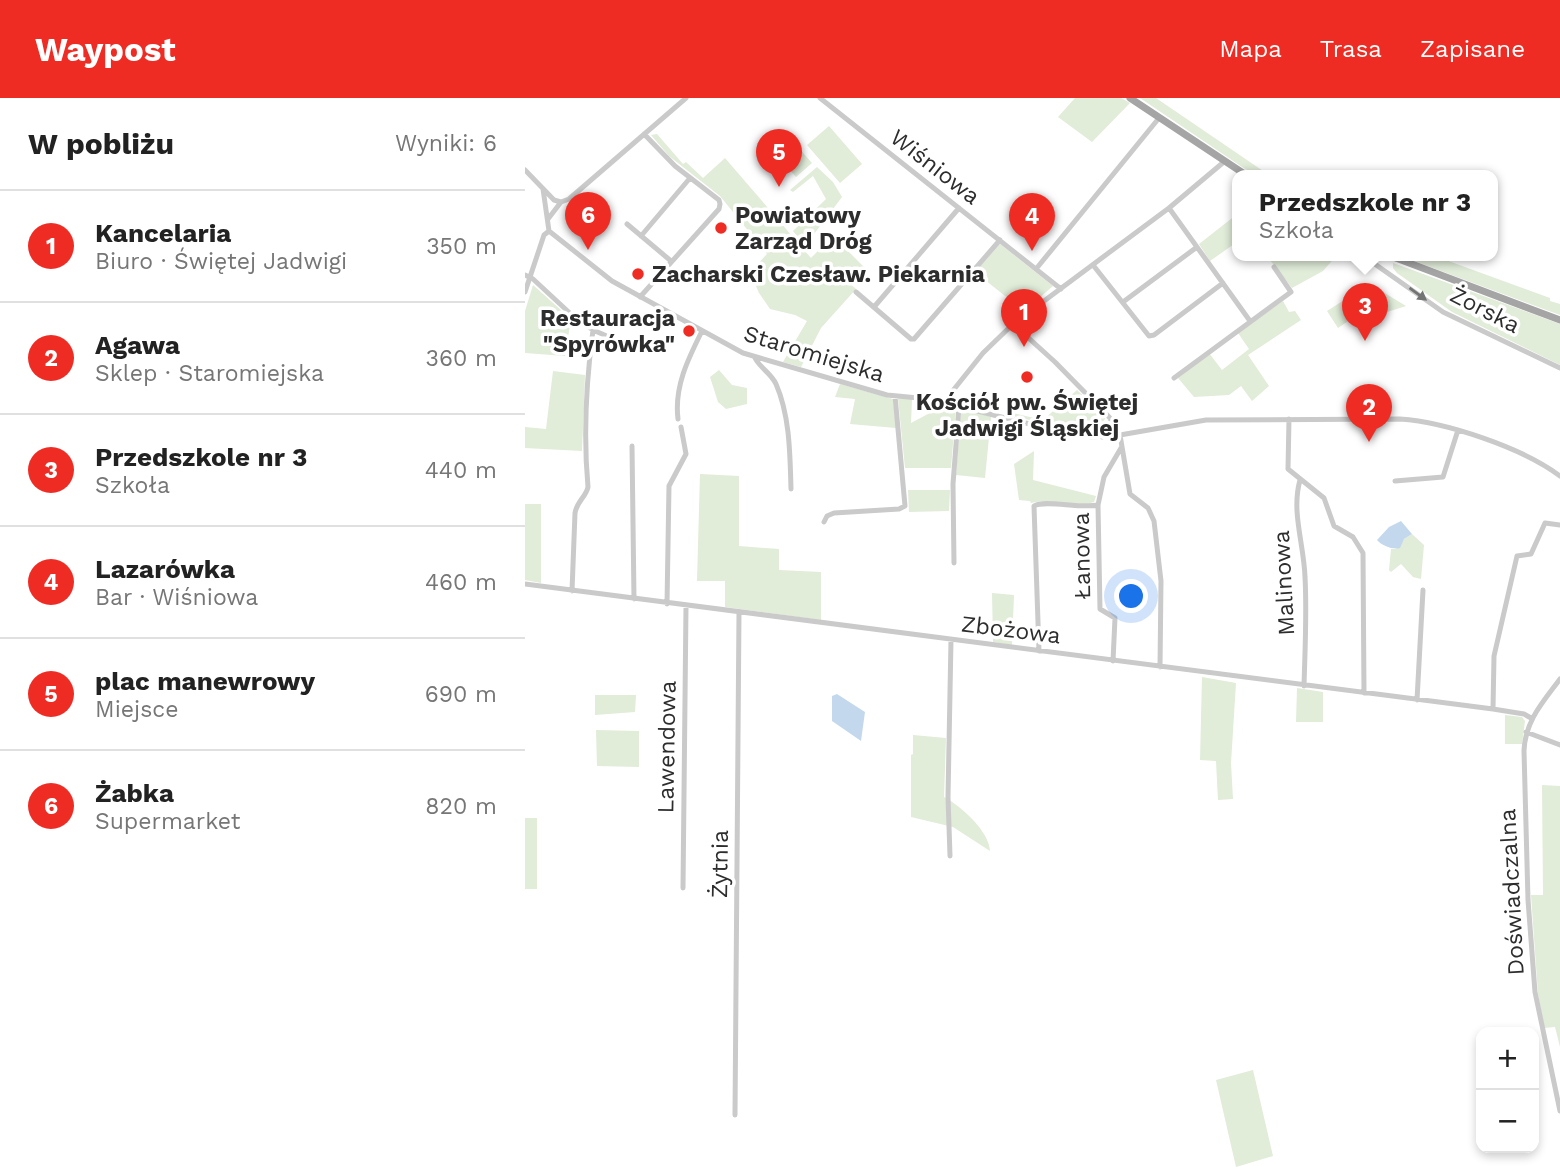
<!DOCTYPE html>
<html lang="pl">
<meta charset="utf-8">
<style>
body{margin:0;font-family:"Work Sans",sans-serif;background:#f2f2f2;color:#222}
.controls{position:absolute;right:21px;bottom:21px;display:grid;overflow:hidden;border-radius:14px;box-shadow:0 4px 10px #0003}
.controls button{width:63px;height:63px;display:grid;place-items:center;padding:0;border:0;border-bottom:2px solid #e0e0e0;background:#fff;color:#222;font:35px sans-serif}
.you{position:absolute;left:607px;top:499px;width:24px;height:24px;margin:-18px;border:5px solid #fff;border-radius:50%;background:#1a73e8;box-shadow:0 0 0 10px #1a73e833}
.badge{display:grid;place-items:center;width:46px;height:46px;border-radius:50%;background:#ef2c24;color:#fff;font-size:23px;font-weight:700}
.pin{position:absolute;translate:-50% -58px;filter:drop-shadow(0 2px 4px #0008)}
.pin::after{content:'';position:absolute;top:37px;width:24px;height:21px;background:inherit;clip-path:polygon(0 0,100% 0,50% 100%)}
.popup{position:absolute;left:707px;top:72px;width:266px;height:91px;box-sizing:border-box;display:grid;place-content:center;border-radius:14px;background:#fff;filter:drop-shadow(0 2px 5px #0005);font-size:23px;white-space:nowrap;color:#767676}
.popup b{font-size:26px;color:#222}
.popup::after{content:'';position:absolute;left:50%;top:100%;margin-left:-14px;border:14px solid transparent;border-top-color:#fff}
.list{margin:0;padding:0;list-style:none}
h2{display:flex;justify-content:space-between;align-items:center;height:91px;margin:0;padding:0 28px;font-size:30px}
h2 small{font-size:23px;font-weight:400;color:#767676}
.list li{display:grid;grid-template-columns:46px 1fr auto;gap:21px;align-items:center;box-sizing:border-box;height:112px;padding:0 28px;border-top:2px solid #e0e0e0}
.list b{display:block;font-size:26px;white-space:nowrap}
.list p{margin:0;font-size:23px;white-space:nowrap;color:#767676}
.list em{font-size:23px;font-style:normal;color:#767676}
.map{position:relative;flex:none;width:1035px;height:1076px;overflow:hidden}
header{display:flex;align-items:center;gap:42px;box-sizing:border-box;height:98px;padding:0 35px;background:#ef2c24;color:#fff}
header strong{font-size:33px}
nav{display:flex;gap:38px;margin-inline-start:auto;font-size:24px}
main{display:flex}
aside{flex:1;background:#fff}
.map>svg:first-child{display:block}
</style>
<header>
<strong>Waypost</strong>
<nav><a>Mapa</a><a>Trasa</a><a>Zapisane</a></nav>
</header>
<main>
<aside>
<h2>W pobliżu<small>Wyniki: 6</small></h2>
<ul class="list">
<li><span class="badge">1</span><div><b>Kancelaria</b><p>Biuro · Świętej Jadwigi</p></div><em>350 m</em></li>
<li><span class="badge">2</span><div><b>Agawa</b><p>Sklep · Staromiejska</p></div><em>360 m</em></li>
<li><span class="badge">3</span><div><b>Przedszkole nr 3</b><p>Szkoła</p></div><em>440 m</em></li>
<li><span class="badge">4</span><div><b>Lazarówka</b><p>Bar · Wiśniowa</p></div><em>460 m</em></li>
<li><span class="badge">5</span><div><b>plac manewrowy</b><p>Miejsce</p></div><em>690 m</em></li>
<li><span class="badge">6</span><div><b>Żabka</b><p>Supermarket</p></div><em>820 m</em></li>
</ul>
</aside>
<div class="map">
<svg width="1035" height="1076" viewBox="0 0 1035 1076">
<rect width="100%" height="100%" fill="#fff"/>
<path fill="#e1ecd9" d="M 550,0 L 596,0 L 605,5 L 567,44 L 533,19 Z
M 615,0 L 631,0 L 744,77 L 729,77 Z
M 304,28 L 337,66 L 315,85 L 282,47 Z
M 132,36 L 158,66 L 161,64 L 178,80 L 200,60 L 286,160 L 308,138 L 339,169 L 322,183 L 331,191 L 296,230 L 276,269 L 258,264 L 282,223 L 270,217 L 245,211 L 234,195 L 225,174 L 242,156 L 195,98 L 144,58 L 126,37 Z
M 265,40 L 287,65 L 271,79 L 249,54 Z
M 292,69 L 308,84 L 317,99 L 280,148 L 268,133 L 301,101 L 288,78 L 268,94 L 265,92 Z
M 711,117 L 712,144 L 685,163 L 674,146 Z
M 475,146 L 528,188 L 499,213 L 450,174 Z
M 741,157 L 812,157 L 798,173 L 767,190 Z
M 873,157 L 907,157 L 1025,200 L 1025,203 L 1035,206 L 1035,217 Z
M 868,165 L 1035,226 L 1035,267 L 927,214 L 872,175 L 868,170 Z
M 8,187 L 46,221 L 40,258 L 0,255 L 0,213 Z
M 858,194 L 881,208 L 856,216 L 849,197 Z
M 830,195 L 841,211 L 813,230 L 802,213 Z
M 758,203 L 764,214 L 770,213 L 776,222 L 723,257 L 744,288 L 727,303 L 716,288 L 704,297 L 669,299 L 653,280 L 684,255 L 697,272 L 724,251 L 713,235 Z
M 194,272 L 207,287 L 222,290 L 222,306 L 201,311 L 193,304 L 185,279 Z
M 28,273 L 60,277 L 57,353 L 0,350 L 0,329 L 21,331 Z
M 315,286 L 368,301 L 371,330 L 325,326 L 330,301 L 310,299 Z
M 552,292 L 581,319 L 572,335 L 555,334 L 484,317 L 484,314 L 518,322 Z
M 373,300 L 387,301 L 386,325 L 418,308 L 431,309 L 426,370 L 380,370 Z
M 436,310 L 466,319 L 460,380 L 431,377 Z
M 509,353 L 508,382 L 571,398 L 569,404 C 548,411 526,399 506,405 L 505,403 L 494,402 L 489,366 Z
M 175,376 L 214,378 L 214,448 L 254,451 L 254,472 L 296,474 L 296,522 L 200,509 L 200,483 L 172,483 Z
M 383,392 L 425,392 L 424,413 L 384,414 Z
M 0,406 L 16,406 L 16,485 L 0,482 Z
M 887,436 L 899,447 L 896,481 L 888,479 L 876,466 L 866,474 L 864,472 L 866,451 L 871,451 L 879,441 Z
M 467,495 L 489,497 L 487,547 L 468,544 Z
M 677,579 L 711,585 L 706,665 L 708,701 L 693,702 L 691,663 L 675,662 Z
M 772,590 L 798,594 L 798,624 L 771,624 Z
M 70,597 L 111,597 L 110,614 L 70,617 Z
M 980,617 L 997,619 L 1000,623 L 997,646 L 980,646 Z
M 71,632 L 114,633 L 114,669 L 72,668 Z
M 388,637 L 421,640 L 419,699 C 437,709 464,733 465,753 L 428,729 L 386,719 L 386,657 L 388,656 Z
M 1017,687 L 1035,688 L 1035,949 L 1030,929 L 1019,930 L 1013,896 L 1006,797 L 1018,797 Z
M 0,720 L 12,720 L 12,791 L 0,791 Z
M 728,972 L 748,1058 L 711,1069 L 691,982 Z"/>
<path fill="#c4d8ed" d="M 876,423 L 887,436 L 879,441 L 875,450 C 868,452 857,448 852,442 L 864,429 Z
M 312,596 L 340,614 L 336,643 L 307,623 L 307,598 Z"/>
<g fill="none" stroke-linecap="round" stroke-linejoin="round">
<path stroke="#cacaca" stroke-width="5" d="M 295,0 L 536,191
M 0,72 L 29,102 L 36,104
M 18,91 L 24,133 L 87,183 L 218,255 L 362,297 L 404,301 L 537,334 L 567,339 L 595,337 L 681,322 L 875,321 C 921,324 998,350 1035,378
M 644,110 L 725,223
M 23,121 L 36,104 L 44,101 L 161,0
M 102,126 L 146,163
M 116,138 L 165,80
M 837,157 L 918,214 L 1035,270
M 568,167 L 624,238 L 629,237 L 698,185
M 511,171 L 634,20
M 0,177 L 8,181 L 49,219 L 68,232 L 109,250
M 0,194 L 19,137 L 24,133
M 331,194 L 386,241 L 389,241 L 475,142
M 115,199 L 194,111 L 195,106 L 194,102 L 150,68 L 119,36
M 598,204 L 672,149
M 349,209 L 434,110
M 488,226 L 530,264 L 587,322 L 579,330 L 577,339
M 230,260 C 235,270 246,275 251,286 C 265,318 265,357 266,391
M 649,280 L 766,194 L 749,169
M 422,305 L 426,295 L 458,255 L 488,226 L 644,110 L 700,63
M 153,321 C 149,289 163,261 177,233
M 764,321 L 763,371 L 799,400 L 809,428 L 828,439 L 838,455 L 839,595
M 595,337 L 605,396 L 623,410 L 629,423 L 636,483 L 635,569
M 107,348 L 109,501
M 775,382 C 766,414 779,446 780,479 C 782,515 780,551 779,588
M 870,383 L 918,379 L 933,332
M 299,424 L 302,418 L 309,415 L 374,411 L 380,408 L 370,298
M 429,465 L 428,386 L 434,308
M 0,486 L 968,611 L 999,616 L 1006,620
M 47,493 L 50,415 C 52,403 61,399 63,389 C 58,335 61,285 68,232
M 142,506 L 144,388 L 161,356 L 156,329
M 514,553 L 509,408 C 519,401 555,411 573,407
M 588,563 L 590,520 L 575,511 L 573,407 L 579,379 L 596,350
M 1035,581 C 1018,604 1000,623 999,653 L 1003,802 L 1010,894 L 1035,1013
M 892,602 L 898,492
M 968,611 L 969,558 L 992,458 L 1006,456 L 1020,425 L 1035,427
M 1001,634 L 1035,647
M 425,758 L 423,699 L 426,542
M 158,790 L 161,508
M 210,1017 L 214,514"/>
<path stroke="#a5a5a5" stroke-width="7" d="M 605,0 L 721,77
M 863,157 L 1035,222"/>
</g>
<defs><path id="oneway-solid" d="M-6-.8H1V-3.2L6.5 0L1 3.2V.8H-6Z" transform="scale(1.75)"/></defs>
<use fill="#747474" href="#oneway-solid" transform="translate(893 196) rotate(36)"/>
<g fill="#ef2c24" stroke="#fff" stroke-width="2.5">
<circle cx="196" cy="130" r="7"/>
<circle cx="113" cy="176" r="7"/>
<circle cx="164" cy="233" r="7"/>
<circle cx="502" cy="279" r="7"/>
</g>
<g text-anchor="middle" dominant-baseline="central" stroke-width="7" stroke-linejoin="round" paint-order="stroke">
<g font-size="23" fill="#2d2d2d" stroke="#fff">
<text transform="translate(410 69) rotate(38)">Wiśniowa</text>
<text transform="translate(960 212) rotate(27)">Żorska</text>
<text transform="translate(289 256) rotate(17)">Staromiejska</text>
<text transform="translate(557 458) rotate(-91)">Łanowa</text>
<text transform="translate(759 485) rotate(-93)">Malinowa</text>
<text transform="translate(486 532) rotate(7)">Zbożowa</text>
<text transform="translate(142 649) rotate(-89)">Lawendowa</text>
<text transform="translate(195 766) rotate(-89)">Żytnia</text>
<text transform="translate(987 794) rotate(-93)">Doświadczalna</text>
</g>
<g font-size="23" font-weight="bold" fill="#2d2d2d" stroke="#fff" text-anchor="start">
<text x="210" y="117">Powiatowy<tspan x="210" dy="26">Zarząd Dróg</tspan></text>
<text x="127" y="176">Zacharski Czesław. Piekarnia</text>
<text x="150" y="220" text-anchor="end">Restauracja<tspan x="150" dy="26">"Spyrówka"</tspan></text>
<text x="502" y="304" text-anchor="middle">Kościół pw. Świętej<tspan x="502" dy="26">Jadwigi Śląskiej</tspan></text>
</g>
</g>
</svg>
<div class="controls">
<button>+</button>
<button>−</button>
</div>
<div class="you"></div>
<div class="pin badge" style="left:499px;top:249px">1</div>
<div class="pin badge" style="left:844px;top:344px">2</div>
<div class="pin badge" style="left:840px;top:243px">3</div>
<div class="popup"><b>Przedszkole nr 3</b>Szkoła</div>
<div class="pin badge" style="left:507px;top:153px">4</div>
<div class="pin badge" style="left:254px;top:89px">5</div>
<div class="pin badge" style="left:63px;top:152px">6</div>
</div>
</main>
